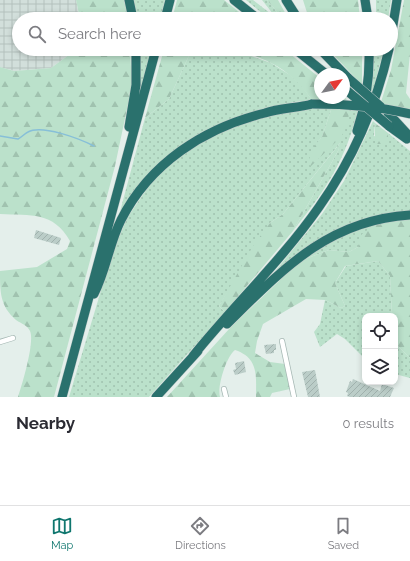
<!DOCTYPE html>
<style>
body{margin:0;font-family:Raleway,sans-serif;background:#f7f7f7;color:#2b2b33}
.controls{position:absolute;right:12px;bottom:12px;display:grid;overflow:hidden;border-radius:8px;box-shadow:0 2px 6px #0003}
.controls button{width:36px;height:36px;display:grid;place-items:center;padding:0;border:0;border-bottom:1px solid #e1e1e2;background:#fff;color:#2b2b33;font:20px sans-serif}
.compass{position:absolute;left:314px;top:68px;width:36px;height:36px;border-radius:50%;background:#fff;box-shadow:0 2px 6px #0003;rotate:57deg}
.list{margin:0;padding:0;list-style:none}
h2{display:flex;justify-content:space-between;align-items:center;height:52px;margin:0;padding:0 16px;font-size:17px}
h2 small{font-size:13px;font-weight:400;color:#7c7c81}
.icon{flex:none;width:22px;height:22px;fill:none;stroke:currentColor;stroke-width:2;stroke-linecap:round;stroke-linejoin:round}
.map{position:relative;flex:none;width:410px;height:397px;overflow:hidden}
.search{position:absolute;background:#fff;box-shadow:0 2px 6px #0003;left:12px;right:12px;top:12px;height:44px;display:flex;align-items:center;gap:10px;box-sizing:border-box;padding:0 14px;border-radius:22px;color:#7c7c81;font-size:15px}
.sheet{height:108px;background:#fff}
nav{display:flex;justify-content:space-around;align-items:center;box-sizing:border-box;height:56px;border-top:1px solid #e1e1e2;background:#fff;font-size:11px;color:#7c7c81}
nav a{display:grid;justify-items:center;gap:2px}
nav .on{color:#0f766e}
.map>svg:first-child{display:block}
</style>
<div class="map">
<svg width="410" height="397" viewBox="0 0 410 397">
<defs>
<pattern id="industrial-grid" width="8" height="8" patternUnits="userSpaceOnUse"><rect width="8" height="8" fill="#d2dfdb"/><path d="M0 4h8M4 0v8" fill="none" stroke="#b4c1bd"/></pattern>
<pattern id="grass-dots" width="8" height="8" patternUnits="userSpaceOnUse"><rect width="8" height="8" fill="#bbe1cb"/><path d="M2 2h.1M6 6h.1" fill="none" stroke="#a0c2af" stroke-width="1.8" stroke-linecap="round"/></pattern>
<pattern id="forest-firs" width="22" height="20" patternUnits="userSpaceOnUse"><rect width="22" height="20" fill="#bbe1cb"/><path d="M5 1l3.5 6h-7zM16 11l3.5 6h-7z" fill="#a0c2af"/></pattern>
<pattern id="building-hatch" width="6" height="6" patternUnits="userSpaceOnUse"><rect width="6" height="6" fill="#bbcdc8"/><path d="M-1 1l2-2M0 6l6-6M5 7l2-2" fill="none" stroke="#a0b1ad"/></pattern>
</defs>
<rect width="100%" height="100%" fill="#e4efeb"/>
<path fill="url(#industrial-grid)" d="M 0,0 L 76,0 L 80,19 L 19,19 L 19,49 L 77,49 L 51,68 L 14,71 L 0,67 Z"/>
<path fill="url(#grass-dots)" d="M 133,0 L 165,0 L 160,19 L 137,19 Z
M 246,0 L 253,0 L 271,14 L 273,14 L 262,0 L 267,0 L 283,19 L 269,19 Z
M 376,0 L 391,0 L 388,19 L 376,19 Z
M 139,49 L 152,49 L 138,99 Z
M 192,49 L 243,49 L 251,56 L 271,63 L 290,75 L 301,85 L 312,100 L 295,102 L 257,111 L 202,132 L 174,151 L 117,223 L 145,118 L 169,99 Z
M 373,49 L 384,49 L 372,94 L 370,92 Z
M 311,107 L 332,107 L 322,137 L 315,145 L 350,107 L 358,109 C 346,160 325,191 293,231 L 338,151 L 340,143 L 283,214 L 270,223 L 219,306 L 225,312 L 149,397 L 69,397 L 112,254 L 127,218 L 153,180 L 166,167 L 202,141 L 245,121 Z
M 373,121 L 375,123 L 374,136 L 388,140 L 388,133 L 410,151 L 410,212 C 354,213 314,240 272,275 L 322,214 L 344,181 Z
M 377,223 L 358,247 L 349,252 L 329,250 L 300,261 C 324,244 348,232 377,223 Z
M 378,261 L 390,276 L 392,316 L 365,316 L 365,359 L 345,339 L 337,334 L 320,347 L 314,332 L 320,324 L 325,300 L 341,308 L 345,306 L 335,283 L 346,266 Z
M 395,343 L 410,358 L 410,378 L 395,374 Z"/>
<path fill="url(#forest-firs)" d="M 76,0 L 124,0 L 129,19 L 80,19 Z
M 177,0 L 224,0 L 248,19 L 172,19 Z
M 267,0 L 278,0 L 288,18 L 283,19 Z
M 303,0 L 358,0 L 360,19 L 309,19 Z
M 404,0 L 410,0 L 410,54 L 406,93 L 410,99 L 410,110 L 384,105 L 381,102 L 391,70 Z
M 77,49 L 130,49 L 132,85 L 115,166 L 54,397 L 18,397 C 22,385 35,342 30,331 C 27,325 22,324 16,320 C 0,306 0,292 0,271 L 37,267 L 67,249 L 70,241 C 53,211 31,216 0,214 L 0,67 L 14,71 L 51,68 Z
M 164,49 L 192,49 L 169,99 L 145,118 Z
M 243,49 L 284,49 L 320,78 L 320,98 L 344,97 L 347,100 L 312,100 C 301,85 288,71 271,63 C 261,58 252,56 243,49 Z
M 328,49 L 362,49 L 362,85 Z
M 332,107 L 350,107 L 347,126 L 341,137 L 311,166 L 308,162 L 315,145 L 322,137 Z
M 375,123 L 388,133 L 388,140 L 381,144 L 375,144 Z
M 341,142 L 338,151 L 293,231 L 225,312 L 219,306 L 253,246 L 270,223 L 283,214 Z
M 410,219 L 410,358 L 395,343 L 395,316 L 392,316 L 390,276 L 378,261 L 345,266 L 335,283 L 345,306 L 341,308 L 325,300 L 306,299 L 263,324 L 257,341 L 255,353 L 270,362 L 285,364 L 290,389 L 272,393 L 270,397 L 256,397 C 256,376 259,358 235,350 C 226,357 217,387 220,397 L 167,397 L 230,328 L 300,261 L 329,250 L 349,252 L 358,247 L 362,234 L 377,223 Z"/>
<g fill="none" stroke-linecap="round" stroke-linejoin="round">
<path stroke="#87bfd8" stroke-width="1.5" d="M 0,136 L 18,139 C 22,137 24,134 28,132 C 42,124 80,139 94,146"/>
</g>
<path fill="url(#building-hatch)" d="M 36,230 L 61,238 L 59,245 L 34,238 Z
M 276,344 L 276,350 L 274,350 L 274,353 L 266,354 L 264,345 Z
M 244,361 L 246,372 L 235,375 L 233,370 L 236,369 L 235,363 Z
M 315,370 L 320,397 L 308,397 L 302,372 Z
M 353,379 L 380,391 L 382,384 L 394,388 L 390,397 L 350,397 L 347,396 L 348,393 L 346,392 L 350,381 L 352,382 Z"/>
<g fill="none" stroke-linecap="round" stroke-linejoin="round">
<g stroke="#a6b8b4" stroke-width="6">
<path id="minor" d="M 282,341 L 294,397
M 0,342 L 13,338
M 224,389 L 226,397"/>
</g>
<g stroke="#c1cac9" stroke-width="10">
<path id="motorway" d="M 129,0 L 133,19
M 234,0 L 258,19
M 286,0 L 298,19
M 365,0 L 368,19
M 165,19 L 170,0
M 391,37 L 397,0
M 295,49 L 326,74
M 320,49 L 348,78
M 388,113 L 410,137
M 389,126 L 407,139
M 129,127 L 136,85 L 136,49
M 357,131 C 366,104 370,78 369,49
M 94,294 C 106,271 109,244 121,220 C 150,163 204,128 265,113 C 280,108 297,108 312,104
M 227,324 C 282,270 328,220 410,215
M 193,356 C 234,305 282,260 319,207 C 353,159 376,106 389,49
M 62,397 L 156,49
M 156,397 L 198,351"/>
</g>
<use href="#minor" stroke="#fff" stroke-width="4.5"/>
<use href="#motorway" stroke="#2a716d" stroke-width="9"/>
<g stroke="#c1cac9" stroke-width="10" stroke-linecap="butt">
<path id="motorway-bridge" d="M 348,78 L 381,107
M 345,89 L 389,126
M 312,104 C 346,104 377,106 410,114"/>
</g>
<use href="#motorway-bridge" stroke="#2a716d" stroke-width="9"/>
</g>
</svg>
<div class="controls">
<button><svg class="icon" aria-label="locate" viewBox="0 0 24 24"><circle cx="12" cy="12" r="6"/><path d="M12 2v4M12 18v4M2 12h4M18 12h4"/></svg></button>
<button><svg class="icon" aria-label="layers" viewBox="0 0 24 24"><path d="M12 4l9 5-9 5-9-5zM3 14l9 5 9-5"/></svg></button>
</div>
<svg class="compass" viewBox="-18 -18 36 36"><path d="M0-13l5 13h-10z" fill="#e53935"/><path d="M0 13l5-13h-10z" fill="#7c7c81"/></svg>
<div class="search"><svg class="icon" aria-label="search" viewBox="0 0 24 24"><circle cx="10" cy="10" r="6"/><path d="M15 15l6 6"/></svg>Search here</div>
</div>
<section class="sheet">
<h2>Nearby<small>0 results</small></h2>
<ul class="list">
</ul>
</section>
<nav>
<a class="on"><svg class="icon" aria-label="map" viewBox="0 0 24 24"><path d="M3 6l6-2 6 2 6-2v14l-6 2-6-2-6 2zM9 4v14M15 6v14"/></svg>Map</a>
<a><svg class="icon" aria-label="directions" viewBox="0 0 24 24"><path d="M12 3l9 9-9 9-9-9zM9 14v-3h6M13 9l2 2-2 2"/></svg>Directions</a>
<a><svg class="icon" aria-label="saved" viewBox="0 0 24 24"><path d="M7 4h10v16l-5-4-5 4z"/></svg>Saved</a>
</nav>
